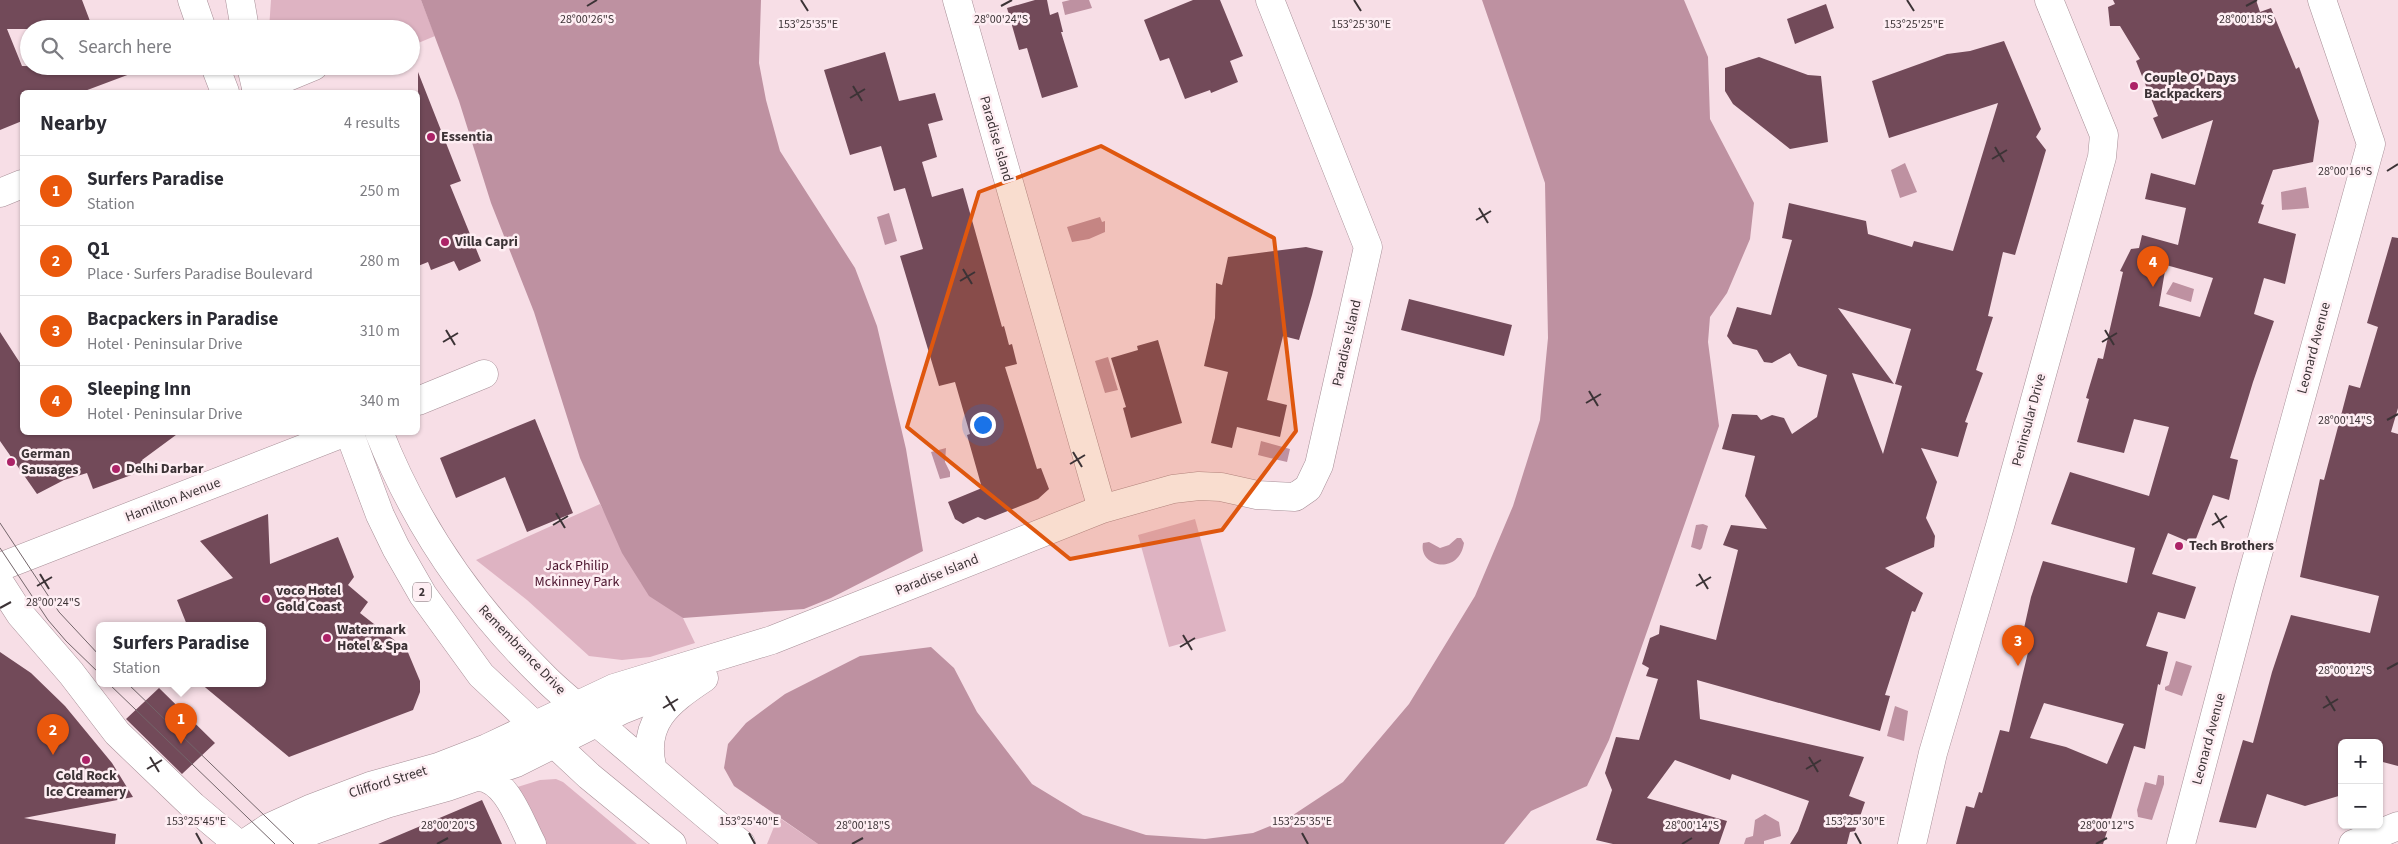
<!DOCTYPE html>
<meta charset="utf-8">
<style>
body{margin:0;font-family:"Source Sans 3",sans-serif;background:#f2f2f3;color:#2b2b33}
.controls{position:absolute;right:15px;bottom:15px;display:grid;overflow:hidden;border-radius:8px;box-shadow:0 1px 4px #0004}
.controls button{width:45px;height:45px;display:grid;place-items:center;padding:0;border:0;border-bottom:1px solid #e1e1e2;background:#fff;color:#2b2b33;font:25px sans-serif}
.you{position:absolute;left:982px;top:424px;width:18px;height:18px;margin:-12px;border:4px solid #fff;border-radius:50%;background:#1a73e8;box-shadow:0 0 0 8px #1a73e833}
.badge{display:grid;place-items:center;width:32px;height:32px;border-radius:50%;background:#ea580c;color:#fff;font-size:16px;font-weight:700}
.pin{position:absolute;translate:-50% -41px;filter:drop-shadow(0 1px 2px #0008)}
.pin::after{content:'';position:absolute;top:26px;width:18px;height:15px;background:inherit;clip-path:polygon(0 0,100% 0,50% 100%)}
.popup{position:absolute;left:96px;top:622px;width:170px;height:65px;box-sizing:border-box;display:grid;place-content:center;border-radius:8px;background:#fff;filter:drop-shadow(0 1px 4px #0005);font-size:16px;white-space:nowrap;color:#7c7c81}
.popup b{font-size:19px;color:#2b2b33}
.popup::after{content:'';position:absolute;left:50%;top:100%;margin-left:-10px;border:10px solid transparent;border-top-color:#fff}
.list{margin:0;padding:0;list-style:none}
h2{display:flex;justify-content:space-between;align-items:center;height:65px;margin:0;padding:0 20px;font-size:21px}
h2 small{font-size:16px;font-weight:400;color:#7c7c81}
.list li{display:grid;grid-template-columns:32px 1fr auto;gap:15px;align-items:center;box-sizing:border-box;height:70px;padding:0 20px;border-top:1px solid #e1e1e2}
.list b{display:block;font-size:19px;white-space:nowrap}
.list p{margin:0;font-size:16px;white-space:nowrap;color:#7c7c81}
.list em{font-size:16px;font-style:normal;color:#7c7c81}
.icon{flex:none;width:28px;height:28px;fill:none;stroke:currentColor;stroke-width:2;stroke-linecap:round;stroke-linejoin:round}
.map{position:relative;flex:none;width:2398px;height:844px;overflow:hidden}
.search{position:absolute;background:#fff;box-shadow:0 1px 4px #0004;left:20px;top:20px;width:400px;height:55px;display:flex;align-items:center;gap:12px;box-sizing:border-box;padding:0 18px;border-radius:28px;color:#7c7c81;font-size:19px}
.panel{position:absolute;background:#fff;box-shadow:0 1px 4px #0004;left:20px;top:90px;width:400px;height:345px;border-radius:8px}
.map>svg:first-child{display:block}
</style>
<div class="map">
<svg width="2398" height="844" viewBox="0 0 2398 844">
<rect width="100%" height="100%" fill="#f7dee6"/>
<path fill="#deb3c2" d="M 271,0 L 421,0 L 435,36 L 411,46 L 411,29 L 269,29 Z
M 600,504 L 641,583 L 683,618 L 695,643 L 650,657 L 622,660 L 589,656 L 527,600 L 476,560 Z
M 1195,519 L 1226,631 L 1169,647 L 1138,535 Z
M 556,779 L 563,782 L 637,844 L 542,844 L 511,789 L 540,780 Z
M 778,817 L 818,844 L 767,844 Z"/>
<path fill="#be91a1" d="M 421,0 L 761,0 L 759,63 L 766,100 L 780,151 L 855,268 L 877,326 L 906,449 L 923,551 L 831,598 L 804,609 L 683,618 L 649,596 L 622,553 L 580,458 L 534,312 L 491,203 L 459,101 Z
M 1070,0 L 1089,0 L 1092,8 L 1065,15 L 1062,2 Z
M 1482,0 L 1684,0 L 1708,57 L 1710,119 L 1754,203 L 1750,239 L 1727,293 L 1710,317 L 1708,342 L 1719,426 L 1609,740 L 1587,786 L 1531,811 L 1504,844 L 818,844 L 734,786 L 724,768 L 728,744 L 746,723 L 785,694 L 860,656 L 931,647 L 954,668 L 977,712 L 1032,784 L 1083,815 L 1146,835 L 1205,839 L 1253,833 L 1287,819 L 1343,782 L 1409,704 L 1475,596 L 1513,506 L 1540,420 L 1548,338 L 1545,183 Z
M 1905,163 L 1917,192 L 1900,198 L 1891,170 Z
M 2306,187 L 2309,208 L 2282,210 L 2281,192 Z
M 889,213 L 897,241 L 885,245 L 877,217 Z
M 1100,217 L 1102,222 L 1105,221 L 1105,232 L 1089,239 L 1072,242 L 1067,227 Z
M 2173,282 L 2194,289 L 2191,302 L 2166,294 Z
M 1108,357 L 1118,390 L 1105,393 L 1095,361 Z
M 1261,441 L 1290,449 L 1287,462 L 1258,455 Z
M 946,448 L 945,462 L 950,472 L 950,477 L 940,479 L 931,452 Z
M 1703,524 L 1708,526 L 1702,548 L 1700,550 L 1691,547 L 1696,525 Z
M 1457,538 L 1461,538 L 1464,543 C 1459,576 1418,567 1423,543 L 1429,542 L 1440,548 L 1449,545 Z
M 2176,661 L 2192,666 L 2182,696 L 2165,690 L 2165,687 L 2169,685 Z
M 1895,706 L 1908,711 L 1904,741 L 1887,736 Z
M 2158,775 L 2164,776 L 2164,784 L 2152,820 L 2138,817 L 2137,810 L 2145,782 L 2156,785 Z
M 1765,814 L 1779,822 L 1781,836 L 1764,841 L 1764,844 L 1744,844 L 1746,838 L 1753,836 L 1755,820 Z"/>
<path fill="#724a59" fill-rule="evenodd" d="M 0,0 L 82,0 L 93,29 L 7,29 L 22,66 L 146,68 L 82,92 L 22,92 L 22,121 L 0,130 Z
M 1035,0 L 1047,0 L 1050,15 L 1058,12 L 1063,32 L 1061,32 L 1078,87 L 1042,98 L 1027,48 L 1019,50 L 1007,8 Z
M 1193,0 L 1220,0 L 1243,56 L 1230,61 L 1238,82 L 1211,93 L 1210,90 L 1185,99 L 1169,58 L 1160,61 L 1144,20 Z
M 2113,0 L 2256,0 L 2260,12 L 2271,8 L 2296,69 L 2299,67 L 2319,121 L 2313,162 L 2273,170 L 2261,204 L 2264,205 L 2258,223 L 2296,234 L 2285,284 L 2264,278 L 2254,314 L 2274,321 L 2253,382 L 2230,458 L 2238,460 L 2229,500 L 2213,495 L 2194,544 L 2168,533 L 2152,574 L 2196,587 L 2185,619 L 2158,612 L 2146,646 L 2168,652 L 2160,685 L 2158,684 L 2145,749 L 2134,746 L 2103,844 L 1956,844 L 1966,806 L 1974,808 L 1979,792 L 1982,793 L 2000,730 L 2009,732 L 2029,648 L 2020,646 L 2031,597 L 2043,561 L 2127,583 L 2135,548 L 2051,524 L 2070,472 L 2149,496 L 2169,427 L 2134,419 L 2124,453 L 2077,442 L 2089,399 L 2086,398 L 2098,358 L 2103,359 L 2123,272 L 2120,271 L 2131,249 L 2139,248 L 2142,235 L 2178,245 L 2186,208 L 2145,199 L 2151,173 L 2195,185 L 2213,120 L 2162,139 L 2153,118 L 2158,116 L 2136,61 L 2140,59 L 2120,26 L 2110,26 L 2108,7 L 2115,4 ZM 2166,265 L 2213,278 L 2200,317 L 2159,306 ZM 2044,703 L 2124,724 L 2107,764 L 2066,747 L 2030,738 Z
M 1826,4 L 1834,28 L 1795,44 L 1787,19 Z
M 2004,41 L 2041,129 L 2036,137 L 2046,150 L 2015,255 L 2003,252 L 1988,316 L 1993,317 L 1976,370 L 1983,373 L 1965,422 L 1968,423 L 1958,457 L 1921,448 L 1937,482 L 1926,518 L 1935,536 L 1934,547 L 1885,568 L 1923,593 L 1915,612 L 1912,611 L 1885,695 L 1890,696 L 1880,731 L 1697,680 L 1700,719 L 1864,757 L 1849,796 L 1865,802 L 1855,831 L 1850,832 L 1847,844 L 1790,844 L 1798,831 L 1809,801 L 1732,774 L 1730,780 L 1675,760 L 1647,798 L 1727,821 L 1719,844 L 1613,844 L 1596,840 L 1612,790 L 1605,773 L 1616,737 L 1639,740 L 1658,679 L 1646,676 L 1649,668 L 1642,664 L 1650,638 L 1659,634 L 1660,625 L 1716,640 L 1738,550 L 1723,545 L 1731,525 L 1767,529 L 1745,496 L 1755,456 L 1722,449 L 1732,414 L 1757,415 L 1761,420 L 1772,415 L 1784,418 L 1792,434 L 1817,417 L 1827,375 L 1798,366 L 1790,353 L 1772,363 L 1764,362 L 1757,350 L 1733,344 L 1727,336 L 1737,307 L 1771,315 L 1792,240 L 1782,238 L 1789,203 L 1866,221 L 1868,234 L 1912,247 L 1914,241 L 1953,251 L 1998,103 L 1889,138 L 1872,81 L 1947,54 L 1970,51 ZM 1838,308 L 1911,329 L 1895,384 L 1902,386 L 1883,454 L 1852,373 L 1894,384 Z
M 885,52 L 899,101 L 935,93 L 943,120 L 928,124 L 937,157 L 922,162 L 932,197 L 963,188 L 1002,327 L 1004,326 L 1009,345 L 1012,344 L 1017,364 L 1005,367 L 1037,469 L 1041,468 L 1049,489 L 1038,499 L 985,520 L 978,517 L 963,524 L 955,519 L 948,502 L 982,488 L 967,435 L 970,434 L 955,382 L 939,386 L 900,256 L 923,249 L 905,188 L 894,191 L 881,146 L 850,155 L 824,70 Z
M 1759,57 L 1808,75 L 1821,76 L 1828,142 L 1790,149 L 1733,104 L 1725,91 L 1725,68 Z
M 418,72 L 461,181 L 450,185 L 481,261 L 459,271 L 454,261 L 431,270 L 428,262 L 418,266 Z
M 2392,237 L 2398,238 L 2398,408 L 2391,432 L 2398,434 L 2398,766 L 2379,761 L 2379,743 L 2342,743 L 2342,795 L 2305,806 L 2267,794 L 2256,828 L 2219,822 L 2243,740 L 2253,743 L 2272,672 L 2291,615 L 2370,633 L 2379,596 L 2300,577 L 2320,479 L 2324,480 L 2349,385 L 2360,388 L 2378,327 L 2367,323 Z
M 1306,247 L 1323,251 L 1312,295 L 1299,340 L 1283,336 L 1267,400 L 1287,405 L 1280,437 L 1237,427 L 1232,448 L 1211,443 L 1228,372 L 1204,366 L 1215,318 L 1216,283 L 1222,285 L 1228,257 Z
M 1409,299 L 1512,325 L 1504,356 L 1401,330 Z
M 0,332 L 22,366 L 22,432 L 180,432 L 142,460 L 148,469 L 93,489 L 87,473 L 64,480 L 37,494 L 0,441 Z
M 1158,340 L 1182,423 L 1131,438 L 1123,408 L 1126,407 L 1111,358 L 1138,350 L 1137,346 Z
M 535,419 L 573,513 L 527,532 L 505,477 L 456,498 L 440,458 Z
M 268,514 L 270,564 L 338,537 L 354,577 L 348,585 L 368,602 L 360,613 L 407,650 L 420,681 L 420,692 L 413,710 L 289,757 L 200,683 L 262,683 L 262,625 L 187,625 L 177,600 L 233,578 L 200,541 Z
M 0,652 L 31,673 L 65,706 L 112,763 L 133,797 L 24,818 L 116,834 L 115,844 L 0,844 Z
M 159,688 L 215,743 L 182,774 L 126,719 Z
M 482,800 L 502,844 L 378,844 Z"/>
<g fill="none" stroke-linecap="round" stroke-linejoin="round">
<g stroke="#a78f97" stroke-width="29">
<path id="minor" d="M 957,0 L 1102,509
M 256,90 L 314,66
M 0,193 L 22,184
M 418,401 L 484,374
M 0,567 L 346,432
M 0,583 L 20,614 L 71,673 L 117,733 L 193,806 L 238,844
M 478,777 C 507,778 520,822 532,844
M 244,844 L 268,828 L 312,808 L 370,786 L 438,767 L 487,748 L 614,688 L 772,640 L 1102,509 L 1173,489 L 1199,486 L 1221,487 L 1257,495 L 1295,497 L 1308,488 L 1319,465 L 1368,247 L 1270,0
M 276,844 L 386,804 L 447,787 L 516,763 L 622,710 L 695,681
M 1912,844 L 1933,753 L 2000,526 L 2102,157 L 2104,135 L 2049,0
M 2181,844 L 2248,590 L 2371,144 L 2322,0
M 2353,844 L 2398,826"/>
</g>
<g stroke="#a78f97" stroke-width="29">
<path id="highway" d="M 192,0 L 202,29
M 240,0 L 245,29
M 215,66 L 225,92
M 251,66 L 257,92
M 349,432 L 380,515 L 396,548 L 423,595 L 481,675 L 589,776 L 672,844
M 379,432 C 416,526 473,608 545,678 C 568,701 595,720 620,742 C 660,776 700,811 741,844
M 653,770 C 640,723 668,702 704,678"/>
</g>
<use href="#minor" stroke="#fff" stroke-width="28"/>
<use href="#highway" stroke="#fff" stroke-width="28"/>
<path stroke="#73656a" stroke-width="1" d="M 0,523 L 59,612 L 100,656
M 0,548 L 48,620 L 66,641 L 100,674
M 108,683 L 275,844
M 127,683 L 294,844"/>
</g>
<path fill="#df570e" fill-opacity="0.2" stroke="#df570e" stroke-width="4" stroke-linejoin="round" d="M 1101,146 L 1274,238 L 1296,431 L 1222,530 L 1070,559 L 907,427 L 979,192 Z"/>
<path fill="none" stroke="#3c3336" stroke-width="2" d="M 801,0 L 808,11M 1354,0 L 1361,11M 1907,0 L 1914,11M 587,6 L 597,0M 1001,6 L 1012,0M 2246,6 L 2257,0M 853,86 L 862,101M 850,98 L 865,89M 1995,147 L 2004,162M 1992,159 L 2007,150M 2387,171 L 2398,164M 1479,208 L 1488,223M 1476,220 L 1491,211M 963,269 L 972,284M 960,281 L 975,272M 446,330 L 455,345M 2105,330 L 2114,345M 443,342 L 458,333M 2102,342 L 2117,333M 1589,391 L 1598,406M 1586,403 L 1601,394M 2387,420 L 2398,414M 1073,452 L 1082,467M 1070,464 L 1085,455M 556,513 L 565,528M 2215,513 L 2224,528M 553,525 L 568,516M 2212,525 L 2227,516M 40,574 L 49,589M 1699,574 L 1708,589M 37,586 L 52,577M 1696,586 L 1711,577M 0,608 L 11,602M 1183,635 L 1192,650M 1180,647 L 1195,638M 2387,669 L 2398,663M 666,696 L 675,711M 2326,696 L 2335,711M 663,708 L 678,699M 2323,708 L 2338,699M 150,757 L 159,772M 1809,757 L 1818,772M 147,769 L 162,760M 1806,769 L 1821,760M 196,833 L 202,844M 749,833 L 755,844M 1302,833 L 1308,844M 1855,833 L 1861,844M 437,844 L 448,838M 852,844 L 863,838M 1682,844 L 1692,838M 2096,844 L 2107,838"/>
<g fill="#ac2367" stroke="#feeef3" stroke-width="2">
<circle cx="2134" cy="86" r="5"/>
<circle cx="431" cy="137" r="5"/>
<circle cx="445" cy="242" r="5"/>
<circle cx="11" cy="462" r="5"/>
<circle cx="116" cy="469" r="5"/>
<circle cx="2179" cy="546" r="5"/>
<circle cx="266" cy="599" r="5"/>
<circle cx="327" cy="638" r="5"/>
<circle cx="86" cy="760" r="5"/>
</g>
<g text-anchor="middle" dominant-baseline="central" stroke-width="5" stroke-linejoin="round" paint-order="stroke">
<rect fill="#feeef3" stroke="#766b6f" stroke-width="1" x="413" y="582.5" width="18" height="19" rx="4"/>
<g font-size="12" font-weight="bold" fill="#3c3336">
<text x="422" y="592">2</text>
</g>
<g font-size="14" font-weight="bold" fill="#3c3336" stroke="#feeef3" text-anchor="start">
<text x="2144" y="78">Couple O' Days<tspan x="2144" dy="16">Backpackers</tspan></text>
<text x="441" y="137">Essentia</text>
<text x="455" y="242">Villa Capri</text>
<text x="21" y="454">German<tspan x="21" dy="16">Sausages</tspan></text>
<text x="126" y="469">Delhi Darbar</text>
<text x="2189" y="546">Tech Brothers</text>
<text x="276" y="591">voco Hotel<tspan x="276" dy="16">Gold Coast</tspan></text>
<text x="337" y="630">Watermark<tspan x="337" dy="16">Hotel &amp; Spa</tspan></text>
<text x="86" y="776" text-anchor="middle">Cold Rock<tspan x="86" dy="16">Ice Creamery</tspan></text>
</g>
<g font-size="14" fill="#3c3336" stroke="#feeef3">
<text transform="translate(996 139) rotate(74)">Paradise Island</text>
<text transform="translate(1347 343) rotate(-77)">Paradise Island</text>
<text transform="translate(2314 348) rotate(-75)">Leonard Avenue</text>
<text transform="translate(2029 420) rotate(-75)">Peninsular Drive</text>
<text transform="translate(173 500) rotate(-21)">Hamilton Avenue</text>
<text transform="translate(937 575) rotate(-22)">Paradise Island</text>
<text transform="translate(522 650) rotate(46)">Remembrance Drive</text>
<text transform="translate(2209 739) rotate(-75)">Leonard Avenue</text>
<text transform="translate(388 782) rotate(-17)">Clifford Street</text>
</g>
<g font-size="14" fill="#4a132c" stroke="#feeef3">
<text x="577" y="566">Jack Philip<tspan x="577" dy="16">Mckinney Park</tspan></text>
</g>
</g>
<g font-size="12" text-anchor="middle" fill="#3c3336" stroke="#feeef3" stroke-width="5" stroke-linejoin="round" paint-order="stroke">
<text x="2246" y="23">28°00'18"S</text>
<text x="587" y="23">28°00'26"S</text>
<text x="1001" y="23">28°00'24"S</text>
<text x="808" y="28">153°25'35"E</text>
<text x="1361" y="28">153°25'30"E</text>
<text x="1914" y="28">153°25'25"E</text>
<text x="2345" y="175">28°00'16"S</text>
<text x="2345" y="424">28°00'14"S</text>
<text x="53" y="606">28°00'24"S</text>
<text x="2345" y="674">28°00'12"S</text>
<text x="196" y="825">153°25'45"E</text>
<text x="749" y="825">153°25'40"E</text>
<text x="1302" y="825">153°25'35"E</text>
<text x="1855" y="825">153°25'30"E</text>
<text x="448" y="829">28°00'20"S</text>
<text x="863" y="829">28°00'18"S</text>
<text x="1692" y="829">28°00'14"S</text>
<text x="2107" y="829">28°00'12"S</text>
</g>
</svg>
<div class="controls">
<button>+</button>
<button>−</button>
</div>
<div class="you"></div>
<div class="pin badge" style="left:181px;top:744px">1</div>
<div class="popup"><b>Surfers Paradise</b>Station</div>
<div class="pin badge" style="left:53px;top:755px">2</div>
<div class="pin badge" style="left:2018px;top:666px">3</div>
<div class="pin badge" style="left:2153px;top:287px">4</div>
<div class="search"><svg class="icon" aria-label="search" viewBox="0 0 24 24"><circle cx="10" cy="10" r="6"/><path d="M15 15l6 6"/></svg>Search here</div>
<section class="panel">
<h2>Nearby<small>4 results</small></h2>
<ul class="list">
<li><span class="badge">1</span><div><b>Surfers Paradise</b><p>Station</p></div><em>250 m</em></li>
<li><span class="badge">2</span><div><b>Q1</b><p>Place · Surfers Paradise Boulevard</p></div><em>280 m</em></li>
<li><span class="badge">3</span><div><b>Bacpackers in Paradise</b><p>Hotel · Peninsular Drive</p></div><em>310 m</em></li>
<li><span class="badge">4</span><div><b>Sleeping Inn</b><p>Hotel · Peninsular Drive</p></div><em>340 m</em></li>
</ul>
</section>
</div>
